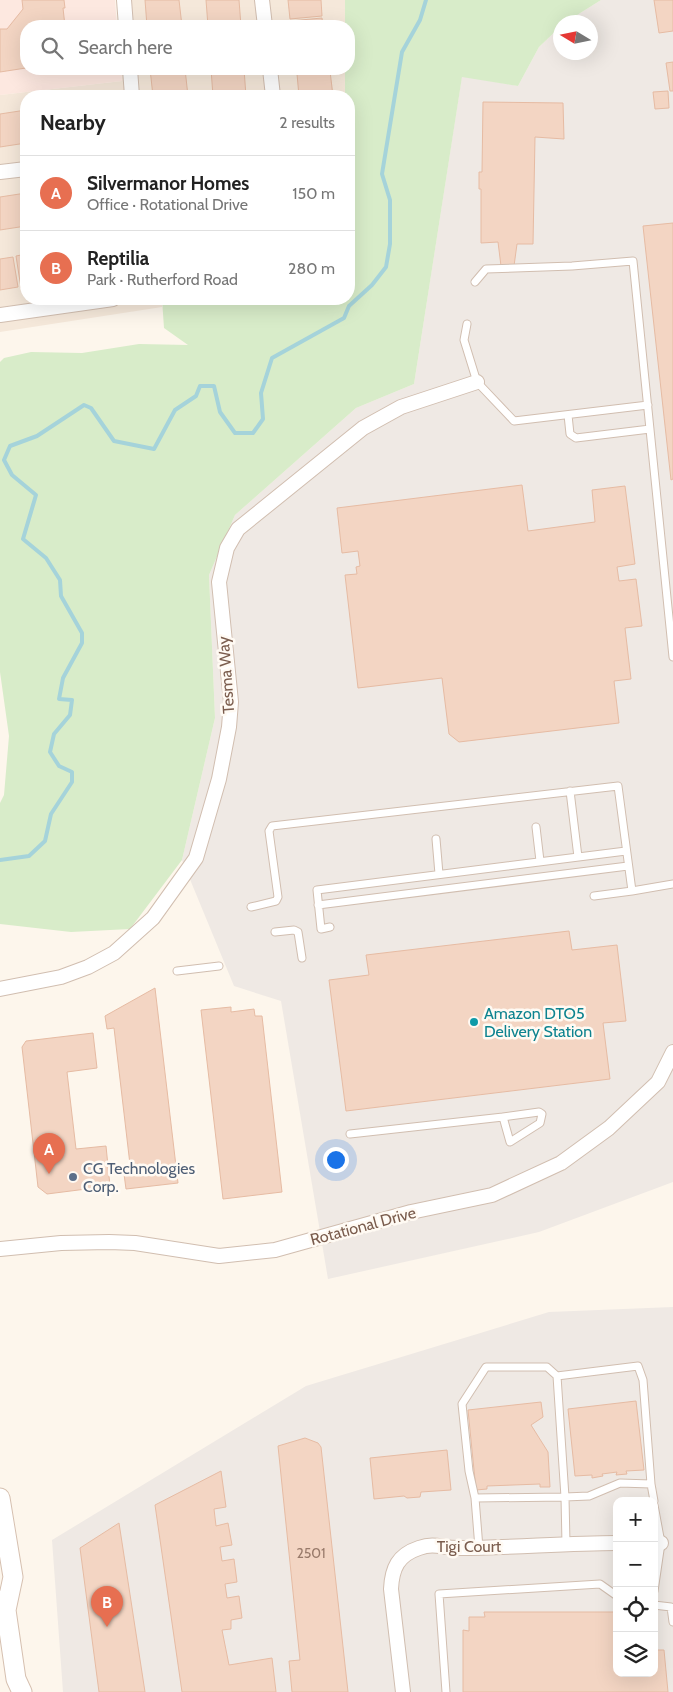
<!DOCTYPE html>
<meta charset="utf-8">
<style>
body{margin:0;font-family:Cabin,sans-serif;background:#f6f6f6;color:#222}
.controls{position:absolute;right:15px;bottom:15px;display:grid;overflow:hidden;border-radius:10px;box-shadow:0 5px 20px #0002}
.controls button{width:45px;height:45px;display:grid;place-items:center;padding:0;border:0;border-bottom:1px solid #e0e0e0;background:#fff;color:#222;font:25px sans-serif}
.compass{position:absolute;left:553px;top:15px;width:45px;height:45px;border-radius:50%;background:#fff;box-shadow:0 5px 20px #0002;rotate:280deg}
.you{position:absolute;left:335px;top:1159px;width:18px;height:18px;margin:-12px;border:4px solid #fff;border-radius:50%;background:#1a73e8;box-shadow:0 0 0 8px #1a73e833}
.badge{display:grid;place-items:center;width:32px;height:32px;border-radius:50%;background:#e76f51;color:#fff;font-size:16px;font-weight:700}
.pin{position:absolute;translate:-50% -41px;filter:drop-shadow(0 1px 2px #0008)}
.pin::after{content:'';position:absolute;top:26px;width:18px;height:15px;background:inherit;clip-path:polygon(0 0,100% 0,50% 100%)}
.list{margin:0;padding:0;list-style:none}
h2{display:flex;justify-content:space-between;align-items:center;height:65px;margin:0;padding:0 20px;font-size:21px}
h2 small{font-size:16px;font-weight:400;color:#767676}
.list li{display:grid;grid-template-columns:32px 1fr auto;gap:15px;align-items:center;box-sizing:border-box;height:75px;padding:0 20px;border-top:1px solid #e0e0e0}
.list b{display:block;font-size:19px;white-space:nowrap}
.list p{margin:0;font-size:16px;white-space:nowrap;color:#767676}
.list em{font-size:16px;font-style:normal;color:#767676}
.icon{flex:none;width:28px;height:28px;fill:none;stroke:currentColor;stroke-width:2;stroke-linecap:round;stroke-linejoin:round}
.map{position:relative;flex:none;width:673px;height:1692px;overflow:hidden}
.search{position:absolute;background:#fff;box-shadow:0 5px 20px #0002;left:20px;top:20px;width:335px;height:55px;display:flex;align-items:center;gap:12px;box-sizing:border-box;padding:0 18px;border-radius:20px;color:#767676;font-size:19px}
.panel{position:absolute;background:#fff;box-shadow:0 5px 20px #0002;left:20px;top:90px;width:335px;height:215px;border-radius:20px}
.map>svg:first-child{display:block}
</style>
<div class="map">
<svg width="673" height="1692" viewBox="0 0 673 1692">
<rect width="100%" height="100%" fill="#fdf6ec"/>
<path fill="#f5e8da" d="M 117,0 L 345,0 L 345,26 L 119,26 Z
M 121,69 L 345,69 L 345,96 L 26,96 L 26,299 L 162,299 L 162,307 L 0,332 L 0,95 L 122,81 Z"/>
<path fill="#fde8e0" d="M 0,0 L 115,0 L 117,26 L 26,26 L 26,69 L 121,69 L 122,81 L 0,95 Z"/>
<path fill="#efe9e4" fill-rule="evenodd" d="M 601,0 L 673,0 L 673,1182 L 539,1232 L 328,1279 L 281,1001 L 234,986 L 182,860 L 215,718 L 209,575 L 235,515 L 356,408 L 414,384 L 462,76 L 518,86 L 539,47 L 560,27 L 560,52 L 590,52 L 590,22 L 566,22 Z
M 673,1307 L 673,1692 L 63,1692 L 52,1540 L 306,1386 L 549,1312 ZM 617,1501 L 654,1501 L 654,1673 L 617,1673 Z"/>
<path fill="#d8ecc9" d="M 345,0 L 601,0 L 566,22 L 560,22 L 560,27 L 539,47 L 518,86 L 462,77 L 414,384 L 356,408 L 235,515 L 209,575 L 215,718 L 182,860 L 130,929 L 71,932 L 0,924 L 0,803 L 4,795 L 9,736 L 0,672 L 0,362 L 4,358 L 31,352 L 82,353 L 139,344 L 188,345 L 164,328 L 162,299 L 246,299 L 252,305 L 255,299 L 349,299 L 349,96 L 345,96 L 345,69 L 349,69 L 349,26 L 345,26 Z"/>
<g fill="none" stroke-linecap="round" stroke-linejoin="round">
<path stroke="#a5d3da" stroke-width="4" d="M 0,860 L 29,856 L 45,841 L 51,814 L 72,782 L 72,772 L 59,766 L 50,752 L 54,734 L 70,715 L 72,700 L 59,699 L 63,678 L 82,643 L 82,633 L 61,596 L 60,580 L 46,558 L 23,539 L 36,495 L 12,475 L 4,460 L 10,446 L 37,436 L 84,405 L 91,408 L 114,441 L 154,449 L 175,410 L 196,396 L 200,386 L 214,386 L 220,412 L 235,433 L 253,433 L 263,419 L 261,393 L 272,358 L 344,318 L 349,306 L 372,285 L 386,267 L 390,244 L 390,200 L 382,174 L 402,52 L 420,20 L 426,0"/>
</g>
<path fill="#f3d5c3" stroke="#e6bba3" d="M 22,0 L 64,0 L 65,8 L 63,8 L 65,26 L 26,26 L 26,68 L 0,72 L 0,29 L 7,29 L 23,9 Z
M 145,0 L 179,0 L 182,26 L 147,26 Z
M 206,0 L 239,0 L 241,26 L 208,26 Z
M 288,0 L 321,0 L 322,16 L 290,19 Z
M 654,0 L 673,0 L 673,31 L 659,33 Z
M 322,18 L 323,26 L 290,26 L 290,21 Z
M 673,62 L 673,91 L 670,91 L 666,63 Z
M 150,69 L 185,69 L 188,96 L 153,96 Z
M 211,69 L 244,69 L 246,96 L 213,96 Z
M 294,69 L 327,69 L 327,71 L 295,73 Z
M 330,71 L 333,96 L 299,96 L 297,74 Z
M 668,91 L 669,108 L 655,109 L 653,92 Z
M 483,102 L 563,103 L 564,139 L 535,137 L 533,244 L 517,244 L 514,266 L 501,266 L 498,242 L 481,243 L 481,189 L 479,189 L 479,172 L 482,172 Z
M 26,110 L 26,143 L 0,147 L 0,114 Z
M 26,193 L 26,226 L 0,230 L 0,197 Z
M 673,223 L 673,479 L 671,480 L 643,226 Z
M 26,254 L 26,287 L 21,288 L 16,256 Z
M 13,257 L 18,287 L 0,290 L 0,259 Z
M 522,485 L 528,531 L 595,522 L 592,490 L 625,486 L 635,564 L 617,567 L 619,581 L 636,579 L 642,626 L 625,628 L 631,679 L 614,681 L 619,723 L 459,742 L 449,734 L 442,678 L 358,688 L 345,575 L 357,574 L 356,567 L 360,566 L 358,551 L 342,553 L 337,508 Z
M 569,931 L 572,950 L 617,945 L 626,1021 L 603,1023 L 610,1079 L 346,1111 L 329,980 L 369,975 L 366,955 Z
M 155,988 L 178,1183 L 126,1189 L 124,1174 L 131,1173 L 114,1028 L 107,1029 L 105,1016 Z
M 231,1007 L 231,1012 L 254,1009 L 255,1016 L 262,1016 L 282,1192 L 223,1199 L 201,1010 Z
M 93,1033 L 97,1068 L 67,1072 L 76,1149 L 106,1146 L 110,1186 L 47,1194 L 38,1187 L 22,1047 L 26,1041 Z
M 636,1401 L 644,1470 L 626,1471 L 627,1474 L 616,1475 L 617,1472 L 602,1474 L 603,1476 L 592,1478 L 592,1475 L 575,1476 L 568,1409 Z
M 541,1402 L 543,1417 L 531,1425 L 548,1452 L 550,1487 L 540,1487 L 540,1484 L 487,1486 L 487,1489 L 476,1490 L 468,1410 Z
M 305,1438 L 318,1443 L 321,1447 L 348,1692 L 292,1692 L 289,1661 L 300,1660 L 278,1446 Z
M 447,1450 L 451,1490 L 421,1492 L 420,1497 L 407,1498 L 404,1496 L 374,1499 L 370,1458 Z
M 221,1471 L 226,1507 L 214,1509 L 216,1526 L 228,1523 L 232,1545 L 220,1547 L 222,1561 L 234,1559 L 237,1582 L 225,1584 L 227,1598 L 239,1596 L 242,1618 L 231,1620 L 231,1629 L 222,1630 L 229,1665 L 272,1658 L 276,1692 L 182,1692 L 155,1505 Z
M 119,1523 L 145,1692 L 99,1692 L 80,1548 Z
M 484,1612 L 617,1612 L 617,1673 L 654,1673 L 654,1650 L 664,1650 L 668,1692 L 463,1692 L 463,1630 L 469,1631 L 469,1617 L 485,1617 Z"/>
<g fill="none" stroke-linecap="round" stroke-linejoin="round">
<g stroke="#d1beb0" stroke-width="9">
<path id="lane" d="M 475,282 L 486,269 L 572,266 L 633,261 L 673,657
M 467,324 L 464,340 L 477,382 L 514,421 L 648,405
M 568,415 L 570,434 L 576,438 L 650,429
M 570,791 L 578,857
M 536,827 L 540,861
M 436,839 L 439,874
M 594,896 L 632,891
M 318,905 L 628,866
M 251,907 L 276,901 L 278,897 L 269,831 L 272,826 L 618,786 L 632,891 L 673,884
M 330,927 L 321,929 L 317,890 L 626,851
M 275,932 L 294,930 L 298,932 L 302,958
M 177,971 L 219,966
M 350,1134 L 503,1117 L 510,1142 L 540,1123 L 542,1114 L 539,1112 L 503,1117
M 557,1376 L 547,1367 L 486,1367 L 462,1404 L 469,1471 L 475,1498 L 565,1497 L 557,1376 L 638,1366 L 643,1380 L 651,1484
M 475,1498 L 479,1548
M 654,1505 L 661,1543 L 654,1591
M 566,1544 L 565,1497 L 589,1496 L 620,1483 L 651,1484 L 654,1501
M 654,1605 L 671,1607 L 673,1622
M 446,1692 L 439,1594 L 600,1584 L 617,1596"/>
</g>
<g stroke="#d1beb0" stroke-width="16">
<path id="street" d="M 124,0 L 126,26
M 262,0 L 265,26
M 130,69 L 132,96
M 270,69 L 273,96
M 0,172 L 26,169
M 0,315 L 113,299
M 0,989 L 61,977 L 88,967 L 114,953 L 153,918 L 196,858 L 219,779 L 229,727 L 231,702 L 219,582 L 227,548 L 238,529 L 363,428 L 401,407 L 477,382
M 0,1249 L 61,1243 L 109,1242 L 135,1243 L 219,1256 L 275,1250 L 411,1212 L 492,1195 L 561,1163 L 609,1128 L 658,1082 L 673,1052
M 654,1543 L 661,1543
M 403,1692 L 391,1589 C 392,1568 398,1555 419,1548 C 436,1542 443,1549 460,1548 C 512,1548 564,1543 617,1543"/>
</g>
<g stroke="#d6c0b0" stroke-width="21">
<path id="secondary" d="M 0,1498 L 13,1577 L 6,1610
M 2,1600 L 6,1610 L 16,1679 L 22,1692"/>
</g>
<use href="#lane" stroke="#fff" stroke-width="7"/>
<use href="#street" stroke="#fff" stroke-width="14"/>
<use href="#secondary" stroke="#fff" stroke-width="19"/>
</g>
<circle fill="#0f9aa8" stroke="#fffaf3" stroke-width="2" cx="474" cy="1022" r="5"/>
<circle fill="#5c6f8a" stroke="#fffaf3" stroke-width="2" cx="73" cy="1177" r="5"/>
<g text-anchor="middle" dominant-baseline="central" stroke-width="5" stroke-linejoin="round" paint-order="stroke">
<g font-size="14" fill="#987a6a">
<text x="311" y="1553">2501</text>
</g>
<g font-size="16" fill="#7a5c4d" stroke="#fffaf3">
<text transform="translate(226 675) rotate(-94)">Tesma Way</text>
<text transform="translate(363 1226) rotate(-15)">Rotational Drive</text>
<text x="469" y="1546">Tigi Court</text>
</g>
<g font-size="16" fill="#0d838f" stroke="#fffaf3" text-anchor="start">
<text x="484" y="1013">Amazon DTO5<tspan x="484" dy="18">Delivery Station</tspan></text>
</g>
<g font-size="16" fill="#4e5e75" stroke="#fffaf3" text-anchor="start">
<text x="83" y="1168">CG Technologies<tspan x="83" dy="18">Corp.</tspan></text>
</g>
</g>
</svg>
<div class="controls">
<button>+</button>
<button>−</button>
<button><svg class="icon" aria-label="locate" viewBox="0 0 24 24"><circle cx="12" cy="12" r="6"/><path d="M12 2v4M12 18v4M2 12h4M18 12h4"/></svg></button>
<button><svg class="icon" aria-label="layers" viewBox="0 0 24 24"><path d="M12 4l9 5-9 5-9-5zM3 14l9 5 9-5"/></svg></button>
</div>
<svg class="compass" viewBox="-18 -18 36 36"><path d="M0-13l5 13h-10z" fill="#e53935"/><path d="M0 13l5-13h-10z" fill="#767676"/></svg>
<div class="you"></div>
<div class="pin badge" style="left:49px;top:1174px">A</div>
<div class="pin badge" style="left:107px;top:1627px">B</div>
<div class="search"><svg class="icon" aria-label="search" viewBox="0 0 24 24"><circle cx="10" cy="10" r="6"/><path d="M15 15l6 6"/></svg>Search here</div>
<section class="panel">
<h2>Nearby<small>2 results</small></h2>
<ul class="list">
<li><span class="badge">A</span><div><b>Silvermanor Homes</b><p>Office · Rotational Drive</p></div><em>150 m</em></li>
<li><span class="badge">B</span><div><b>Reptilia</b><p>Park · Rutherford Road</p></div><em>280 m</em></li>
</ul>
</section>
</div>
